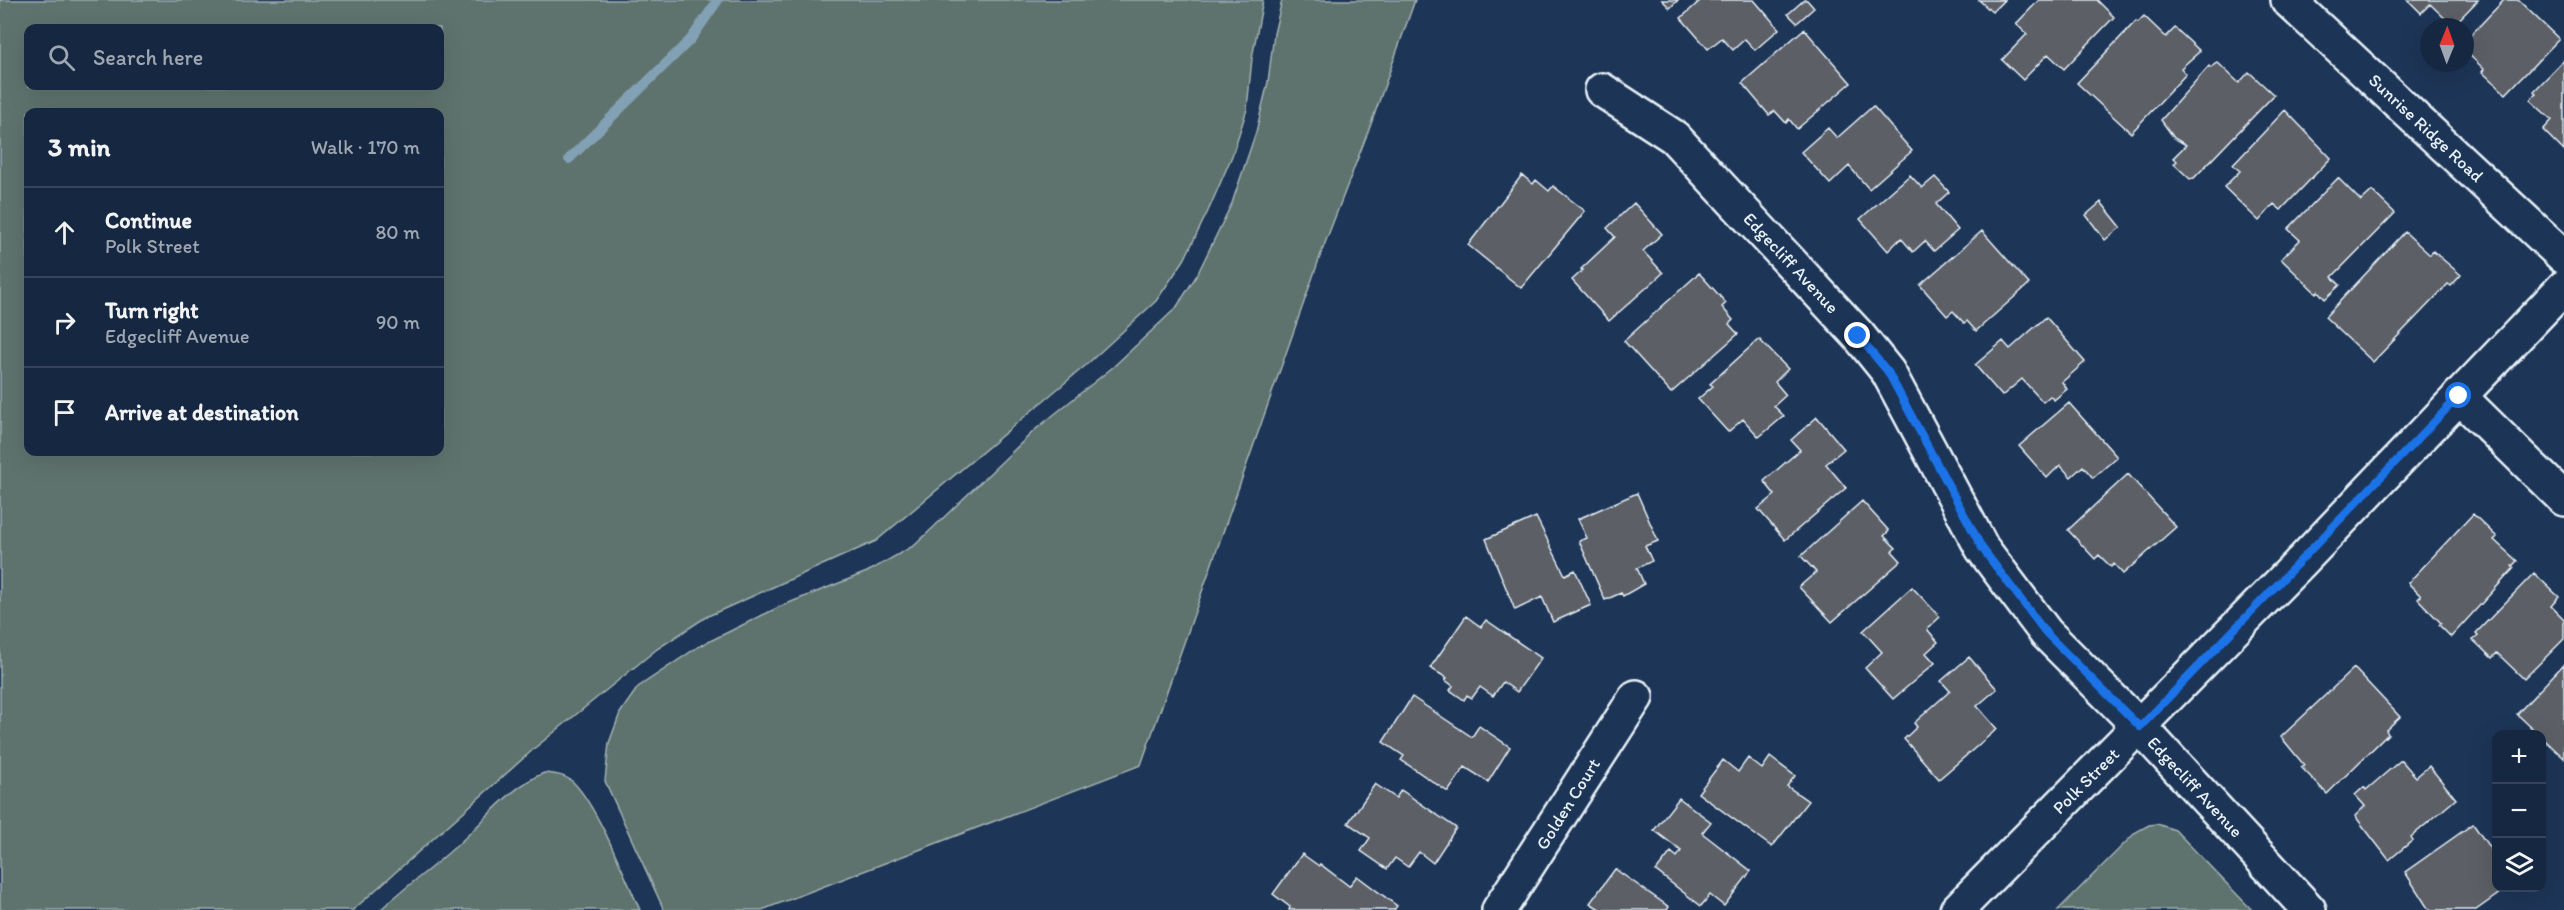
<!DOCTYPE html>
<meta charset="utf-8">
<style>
body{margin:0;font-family:Itim,sans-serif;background:#1f3048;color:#f1f3f6}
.controls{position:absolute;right:18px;bottom:18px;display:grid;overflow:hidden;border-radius:12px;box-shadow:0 6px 24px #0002}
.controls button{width:54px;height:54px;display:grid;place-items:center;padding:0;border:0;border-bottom:2px solid #35445a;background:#162841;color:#f1f3f6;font:30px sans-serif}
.compass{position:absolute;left:2420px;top:18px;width:54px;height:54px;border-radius:50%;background:#162841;box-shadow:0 6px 24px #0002;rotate:1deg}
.stop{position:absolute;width:18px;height:18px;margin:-14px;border:4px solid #1a73e8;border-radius:50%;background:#fff}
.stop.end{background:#1a73e8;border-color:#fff;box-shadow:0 2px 6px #0008}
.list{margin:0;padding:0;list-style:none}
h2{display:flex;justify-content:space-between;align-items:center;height:78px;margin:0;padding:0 24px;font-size:26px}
h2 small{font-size:20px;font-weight:400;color:#9ea6b1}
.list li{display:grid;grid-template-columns:39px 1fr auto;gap:18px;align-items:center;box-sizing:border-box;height:90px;padding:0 24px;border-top:2px solid #35445a}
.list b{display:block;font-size:22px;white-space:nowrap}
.list p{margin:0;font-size:20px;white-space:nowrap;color:#9ea6b1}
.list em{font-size:20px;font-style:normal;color:#9ea6b1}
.icon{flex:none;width:33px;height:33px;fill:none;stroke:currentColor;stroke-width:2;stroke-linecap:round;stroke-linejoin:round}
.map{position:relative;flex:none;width:2564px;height:910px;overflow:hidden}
.search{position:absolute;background:#162841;box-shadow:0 6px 24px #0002;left:24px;top:24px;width:420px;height:66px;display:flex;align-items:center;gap:15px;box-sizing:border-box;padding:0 21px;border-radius:12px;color:#9ea6b1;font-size:22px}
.panel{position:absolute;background:#162841;box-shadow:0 6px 24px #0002;left:24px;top:108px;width:420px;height:348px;border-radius:12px}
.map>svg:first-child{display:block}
</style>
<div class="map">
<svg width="2564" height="910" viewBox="0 0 2564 910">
<rect width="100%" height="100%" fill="#1d3557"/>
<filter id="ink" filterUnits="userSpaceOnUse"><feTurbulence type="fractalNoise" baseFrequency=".0167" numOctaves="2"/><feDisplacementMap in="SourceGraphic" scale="12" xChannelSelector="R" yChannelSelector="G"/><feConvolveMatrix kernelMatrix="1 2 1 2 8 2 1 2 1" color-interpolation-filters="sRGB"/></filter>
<g filter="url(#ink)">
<path fill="#5e736e" stroke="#a3b2b3" stroke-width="1.5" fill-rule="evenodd" d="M 0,0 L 1263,0 L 1252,58 L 1247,109 L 1232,156 L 1209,209 L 1184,260 L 1156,301 L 1085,366 L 876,541 L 706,617 L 657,649 L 536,747 L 353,910 L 0,910 ZM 28,28 L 440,28 L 440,86 L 28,86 ZM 28,112 L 440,112 L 440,452 L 28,452 Z
M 1282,0 L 1415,0 L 1371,124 L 1322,251 L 1141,765 L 762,910 L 664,910 L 605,781 L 609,743 L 620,713 L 638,687 L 698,647 L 781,606 L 867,572 L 915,545 L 1036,429 L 1113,367 L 1176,308 L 1197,275 L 1232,203 L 1256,132 L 1268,82 L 1274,34 Z
M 544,773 C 555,774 566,775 574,783 C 598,808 625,877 640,910 L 380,910 C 404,888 431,869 455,847 C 483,823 509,787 544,773 Z
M 2157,824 L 2175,830 L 2252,910 L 2058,910 L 2136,832 L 2149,825 Z"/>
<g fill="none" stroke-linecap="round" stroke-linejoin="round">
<path stroke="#83a1b4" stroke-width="10" d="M 569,159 L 691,39 L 718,0"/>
</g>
<path fill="#5c5f66" stroke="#e8f1f8" stroke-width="1.5" d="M 1662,0 L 1678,0 L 1670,8 Z
M 1701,0 L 1754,0 L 1779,29 L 1755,50 L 1745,39 L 1733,50 L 1722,38 L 1708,49 L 1681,18 Z
M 1804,0 L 1807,0 L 1814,8 L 1797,23 L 1788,14 Z
M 1979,0 L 2004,0 L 1992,12 Z
M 2039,0 L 2097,0 L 2114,17 L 2064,69 L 2048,54 L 2023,80 L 2002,60 L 2027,34 L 2016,24 Z
M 2408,0 L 2478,0 L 2453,26 L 2430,4 L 2421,13 Z
M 2504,0 L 2518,0 L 2559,39 L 2506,94 L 2482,72 L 2484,69 L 2465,51 L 2465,41 Z
M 2144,16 L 2166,37 L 2175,28 L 2200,51 L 2181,68 L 2186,74 L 2131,133 L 2077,83 L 2136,21 L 2138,22 Z
M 1804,29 L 1851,83 L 1797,129 L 1789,119 L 1786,123 L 1775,111 L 1769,115 L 1742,83 Z
M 2564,60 L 2564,151 L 2543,130 L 2552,120 L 2530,100 L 2536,94 L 2534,91 Z
M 2217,62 L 2239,83 L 2249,72 L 2274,95 L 2194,178 L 2190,179 L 2174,164 L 2177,161 L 2173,158 L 2186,145 L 2174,138 L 2161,120 L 2209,66 L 2211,68 Z
M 1873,106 L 1912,151 L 1869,189 L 1849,166 L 1830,184 L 1801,152 L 1828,128 L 1837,138 Z
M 2285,110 L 2331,158 L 2281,210 L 2274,204 L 2259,221 L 2224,187 L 2240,171 L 2233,165 Z
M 1522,175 L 1533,184 L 1536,180 L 1549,191 L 1553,186 L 1585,211 L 1521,288 L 1468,245 Z
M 1910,175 L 1922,188 L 1935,177 L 1949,192 L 1936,204 L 1958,230 L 1934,251 L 1925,241 L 1913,252 L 1901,238 L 1888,251 L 1860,219 Z
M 2338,178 L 2361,201 L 2372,191 L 2395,213 L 2332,277 L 2340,285 L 2325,299 L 2318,291 L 2316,293 L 2281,259 L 2300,240 L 2288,229 Z
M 2101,202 L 2121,227 L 2105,240 L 2086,215 Z
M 1634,203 L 1662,234 L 1643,251 L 1663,273 L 1609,321 L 1572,280 L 1583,270 L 1581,269 L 1615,237 L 1607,228 Z
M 1982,231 L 2029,284 L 1976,331 L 1967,321 L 1964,323 L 1953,311 L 1947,316 L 1920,285 Z
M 2405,232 L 2430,255 L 2433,251 L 2461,275 L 2451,286 L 2448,284 L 2373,362 L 2325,317 Z
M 1699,273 L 1726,303 L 1722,307 L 1733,320 L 1729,324 L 1738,334 L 1671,393 L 1624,341 Z
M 2046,317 L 2085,362 L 2062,382 L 2067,389 L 2054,400 L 2050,396 L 2043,402 L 2022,379 L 2002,396 L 1975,365 L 2003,341 L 2010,349 Z
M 1759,339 L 1788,369 L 1775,382 L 1786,395 L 1774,406 L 1784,416 L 1759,437 L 1743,419 L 1728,432 L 1698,399 L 1713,386 L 1710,384 Z
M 2069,403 L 2117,457 L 2093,478 L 2083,466 L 2071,477 L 2060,465 L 2047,478 L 2019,446 Z
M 1817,417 L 1844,449 L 1826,464 L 1846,488 L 1785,540 L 1758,509 L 1775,495 L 1764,481 L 1800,450 L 1791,440 Z
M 2128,474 L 2176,527 L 2123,574 L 2114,564 L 2111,567 L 2099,555 L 2095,559 L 2068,530 Z
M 1637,493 L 1658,541 L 1645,546 L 1652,561 L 1637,568 L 1644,584 L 1623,596 L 1621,593 L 1605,600 L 1579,541 L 1587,538 L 1578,519 Z
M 1862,501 L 1889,531 L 1884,536 L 1896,548 L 1892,551 L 1901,561 L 1832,622 L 1799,587 L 1816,572 L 1801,556 Z
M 2473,514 L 2497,537 L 2494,540 L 2517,561 L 2512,566 L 2514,568 L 2451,637 L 2439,625 L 2441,623 L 2418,599 L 2421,596 L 2408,583 Z
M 1536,517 L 1565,575 L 1575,570 L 1591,605 L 1553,622 L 1542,597 L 1515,610 L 1486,539 Z
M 2534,573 L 2559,597 L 2551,606 L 2564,619 L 2564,639 L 2524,679 L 2497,653 L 2492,658 L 2473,640 L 2478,635 L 2476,633 Z
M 1912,587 L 1940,617 L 1927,629 L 1938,642 L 1926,653 L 1935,663 L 1893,699 L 1865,668 L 1882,652 L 1863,631 Z
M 1466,616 L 1481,627 L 1486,620 L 1541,658 L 1517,692 L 1503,682 L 1493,696 L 1480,687 L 1472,698 L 1467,695 L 1464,700 L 1450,690 L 1453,686 L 1445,680 L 1447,678 L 1430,668 Z
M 1969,657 L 1997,689 L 1977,706 L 1997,729 L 1939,779 L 1904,739 L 1917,727 L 1914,723 L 1950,691 L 1941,681 Z
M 2564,664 L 2564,758 L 2517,714 Z
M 2354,668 L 2400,717 L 2386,730 L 2388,734 L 2327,794 L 2301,767 L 2304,765 L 2281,737 Z
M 1412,697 L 1472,737 L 1479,726 L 1510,747 L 1488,782 L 1465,767 L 1448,792 L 1401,760 L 1404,756 L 1383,742 Z
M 1770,757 L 1795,776 L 1787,786 L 1808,801 L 1772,847 L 1698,793 L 1723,760 L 1738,772 L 1748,758 L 1762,769 Z
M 2401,760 L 2416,777 L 2429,766 L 2456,799 L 2411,837 L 2413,840 L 2389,860 L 2355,816 L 2365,806 L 2355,795 L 2364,787 L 2366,790 Z
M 1375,784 L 1396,798 L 1401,790 L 1456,828 L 1433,863 L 1419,852 L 1408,867 L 1395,858 L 1387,869 L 1361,851 L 1370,838 L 1348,823 Z
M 1679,798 L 1711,822 L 1702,833 L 1751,871 L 1724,906 L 1710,895 L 1701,906 L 1656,871 L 1671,852 L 1677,857 L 1681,851 L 1654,830 Z
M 2473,824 L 2496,857 L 2496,888 L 2507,888 L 2476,910 L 2429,910 L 2405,872 Z
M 1302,854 L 1319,866 L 1320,864 L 1349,886 L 1357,876 L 1397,906 L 1394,910 L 1289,910 L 1290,907 L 1273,894 Z
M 1615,869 L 1669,907 L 1667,910 L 1601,910 L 1590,903 Z"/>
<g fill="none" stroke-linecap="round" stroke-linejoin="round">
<g stroke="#e8f1f8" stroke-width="38">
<path id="street" d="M 2288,0 L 2564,257
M 1602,90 L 1674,137 L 1859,336 L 1888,372 L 1982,548 L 2046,633 L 2140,727
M 2459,396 L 2564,499
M 1499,910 L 1636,697"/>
</g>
<g stroke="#e8f1f8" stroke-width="38">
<path id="secondary" d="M 2140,727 L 2309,910
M 1957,910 L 2301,562 L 2564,287"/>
</g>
<use href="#street" stroke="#1d3557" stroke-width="33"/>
<use href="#secondary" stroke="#1d3557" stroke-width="33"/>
</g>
</g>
<g fill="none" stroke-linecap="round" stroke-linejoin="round" filter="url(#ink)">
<path stroke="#1a73e8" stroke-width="8" d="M 1858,336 L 1888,372 L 1982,548 L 2046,633 L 2140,727 L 2459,396"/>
</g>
<g text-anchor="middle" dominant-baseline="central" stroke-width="6" stroke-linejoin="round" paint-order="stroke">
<g font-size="18" fill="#e8f1f8" stroke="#1d3557">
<text transform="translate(2426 128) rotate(43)">Sunrise Ridge Road</text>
<text transform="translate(1791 263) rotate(47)">Edgecliff Avenue</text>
<text transform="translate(2086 781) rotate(-45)">Polk Street</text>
<text transform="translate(2195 787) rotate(47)">Edgecliff Avenue</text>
<text transform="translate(1568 804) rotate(-58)">Golden Court</text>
</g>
</g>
</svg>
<div class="controls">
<button>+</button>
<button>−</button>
<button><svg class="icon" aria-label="layers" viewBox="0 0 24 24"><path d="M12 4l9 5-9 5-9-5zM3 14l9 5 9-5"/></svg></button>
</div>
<svg class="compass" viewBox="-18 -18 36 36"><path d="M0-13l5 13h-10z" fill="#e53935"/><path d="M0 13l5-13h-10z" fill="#9ea6b1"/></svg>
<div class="stop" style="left:2459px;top:396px"></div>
<div class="stop end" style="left:1858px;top:336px"></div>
<div class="search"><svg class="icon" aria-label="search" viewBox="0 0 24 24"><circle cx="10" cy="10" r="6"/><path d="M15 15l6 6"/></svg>Search here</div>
<section class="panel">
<h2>3 min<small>Walk · 170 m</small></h2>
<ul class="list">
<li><svg class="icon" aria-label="ahead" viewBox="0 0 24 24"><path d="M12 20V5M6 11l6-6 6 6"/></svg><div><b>Continue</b><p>Polk Street</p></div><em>80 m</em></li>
<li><svg class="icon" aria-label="right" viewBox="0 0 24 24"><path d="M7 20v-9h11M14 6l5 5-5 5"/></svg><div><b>Turn right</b><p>Edgecliff Avenue</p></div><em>90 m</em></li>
<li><svg class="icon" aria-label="arrive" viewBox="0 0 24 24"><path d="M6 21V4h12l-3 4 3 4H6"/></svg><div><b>Arrive at destination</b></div></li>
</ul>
</section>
</div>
